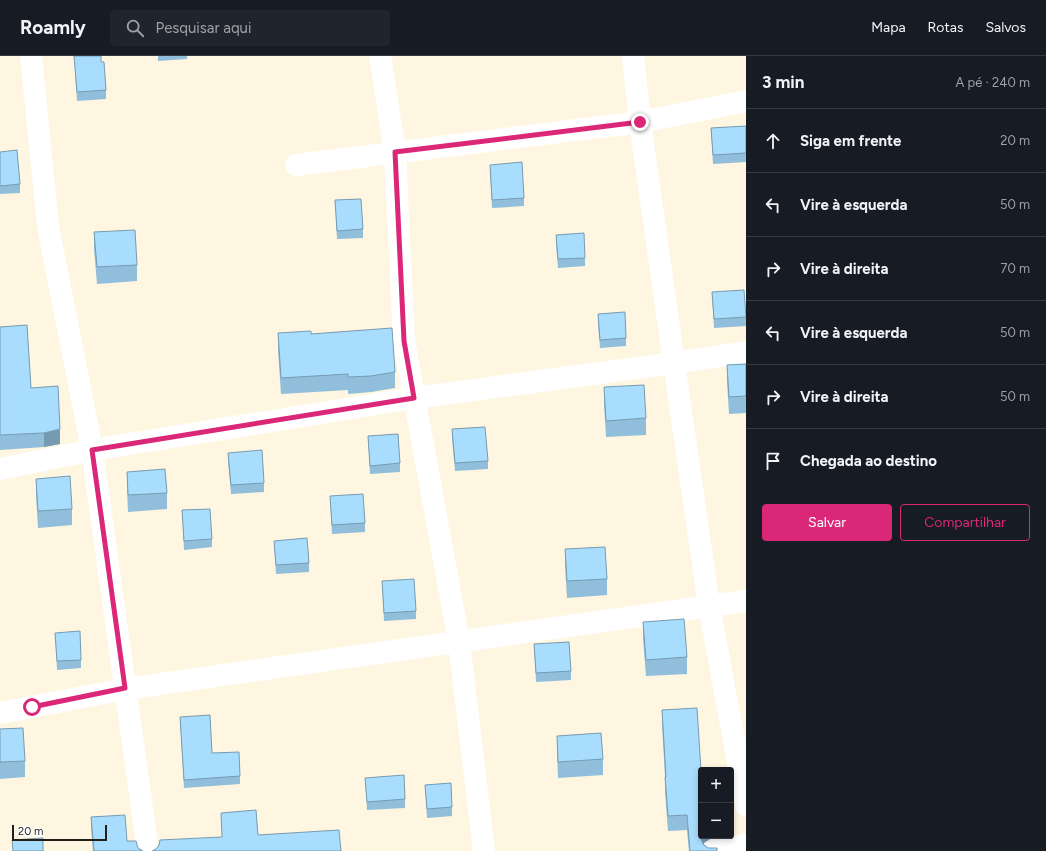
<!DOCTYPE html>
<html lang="pt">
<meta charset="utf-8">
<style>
body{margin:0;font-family:Figtree,sans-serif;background:#20242c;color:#f1f3f6}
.controls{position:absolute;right:12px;bottom:12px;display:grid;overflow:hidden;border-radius:4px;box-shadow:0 2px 6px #0003}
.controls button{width:36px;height:36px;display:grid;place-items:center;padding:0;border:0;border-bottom:1px solid #363941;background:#171b24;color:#f1f3f6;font:20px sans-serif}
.scale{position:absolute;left:12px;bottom:10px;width:95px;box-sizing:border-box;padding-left:4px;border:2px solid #231f16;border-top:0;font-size:11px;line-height:14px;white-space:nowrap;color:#231f16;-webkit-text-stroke:3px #fff;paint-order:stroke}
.stop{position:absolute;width:12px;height:12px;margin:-9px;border:3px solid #db2777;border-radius:50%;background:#fff}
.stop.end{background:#db2777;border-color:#fff;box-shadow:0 1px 4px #0008}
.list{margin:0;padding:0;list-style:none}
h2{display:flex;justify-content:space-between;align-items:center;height:52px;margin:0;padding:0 16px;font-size:17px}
h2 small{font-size:13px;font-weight:400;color:#9ea1a6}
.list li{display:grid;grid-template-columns:26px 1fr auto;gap:12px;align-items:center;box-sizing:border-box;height:64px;padding:0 16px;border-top:1px solid #363941}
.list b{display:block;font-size:15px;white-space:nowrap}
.list em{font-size:13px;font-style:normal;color:#9ea1a6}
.actions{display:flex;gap:8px;padding:12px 16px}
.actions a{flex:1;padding:9px 0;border:1px solid #db2777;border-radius:4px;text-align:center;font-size:14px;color:#db2777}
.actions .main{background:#db2777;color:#fff}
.icon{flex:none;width:22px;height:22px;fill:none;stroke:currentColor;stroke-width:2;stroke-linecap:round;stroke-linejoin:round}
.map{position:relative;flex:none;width:746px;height:795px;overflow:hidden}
header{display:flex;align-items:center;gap:24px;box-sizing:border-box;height:56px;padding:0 20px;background:#171b24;border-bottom:1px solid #363941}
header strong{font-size:19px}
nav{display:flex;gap:22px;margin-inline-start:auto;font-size:14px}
.search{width:280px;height:36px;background:#20242c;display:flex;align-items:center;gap:10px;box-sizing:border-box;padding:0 14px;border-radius:4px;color:#9ea1a6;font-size:15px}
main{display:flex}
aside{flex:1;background:#171b24}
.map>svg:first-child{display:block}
</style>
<header>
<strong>Roamly</strong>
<div class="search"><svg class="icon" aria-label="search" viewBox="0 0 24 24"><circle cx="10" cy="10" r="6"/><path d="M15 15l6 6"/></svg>Pesquisar aqui</div>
<nav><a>Mapa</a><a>Rotas</a><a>Salvos</a></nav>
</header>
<main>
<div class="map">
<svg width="746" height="795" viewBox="0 0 746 795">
<rect width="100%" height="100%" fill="#fef6e1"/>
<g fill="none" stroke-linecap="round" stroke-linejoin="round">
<path stroke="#fff" stroke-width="22" d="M 31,0 L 48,170 L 92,394 L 148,795
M 380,0 L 395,96 L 404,285 L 459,586 L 484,795
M 633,0 L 640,66 L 674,307 L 709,550 L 746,749
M 296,109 L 640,66 L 746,45
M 0,413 L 92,394 L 414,342 L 674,307 L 746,296
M 0,657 L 125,633 L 746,545
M 713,795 L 746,789"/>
</g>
<path fill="#91beda" d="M 74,0 L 101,0 L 101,6 L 106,34 L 106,43 L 77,45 Z
M 158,0 L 187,0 L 187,3 L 158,5 Z
M 746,70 L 746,106 L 713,108 L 711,72 Z
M 0,96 L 20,128 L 20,137 L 0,138 Z
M 490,109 L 524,142 L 524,150 L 492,152 Z
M 335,144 L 363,173 L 363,182 L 337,183 Z
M 94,176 L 137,209 L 137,225 L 97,228 L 94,193 Z
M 556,179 L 585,202 L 585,210 L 558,212 L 556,188 Z
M 712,236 L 746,261 L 746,270 L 714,272 Z
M 598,258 L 626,282 L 626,290 L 600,292 L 598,267 Z
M 0,271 L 31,332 L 60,388 L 44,391 L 0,394 Z
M 278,277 L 311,278 L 395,316 L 395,332 L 371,336 L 348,338 L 348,334 L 281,338 L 278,294 Z
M 746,308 L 746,357 L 729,358 L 727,326 L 727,309 Z
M 604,331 L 646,362 L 646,379 L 606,381 L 604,348 Z
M 452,373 L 488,405 L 488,413 L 455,415 L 452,382 Z
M 368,380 L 400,407 L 400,416 L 370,418 Z
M 228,397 L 264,427 L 264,436 L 231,438 L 228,405 Z
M 127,416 L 167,437 L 167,453 L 128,456 L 127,432 Z
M 36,423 L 72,453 L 72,469 L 38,472 L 36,439 Z
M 330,440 L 365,467 L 365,476 L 332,478 Z
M 182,454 L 212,483 L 212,491 L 184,494 Z
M 274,485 L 309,507 L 309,516 L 276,518 Z
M 565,493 L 607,523 L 607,539 L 567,542 L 565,510 Z
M 382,525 L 416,555 L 416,563 L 384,565 Z
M 643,566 L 687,601 L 687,618 L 646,620 L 643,583 Z
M 55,577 L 81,604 L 81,612 L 57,614 Z
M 534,588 L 571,615 L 571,624 L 536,626 Z
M 662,654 L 701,780 L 715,780 L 715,782 L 710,783 L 705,786 L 703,788 L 708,792 L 717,795 L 689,795 L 687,774 L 668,775 L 665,736 L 665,721 L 662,669 Z
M 180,661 L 212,697 L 240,720 L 240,728 L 184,732 Z
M 0,673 L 25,705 L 25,721 L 0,723 Z
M 557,680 L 603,703 L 603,719 L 558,722 L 557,697 Z
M 365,722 L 405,743 L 405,752 L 367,754 Z
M 425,729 L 452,751 L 452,760 L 427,762 Z
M 91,761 L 127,785 L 138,792 L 143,795 L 93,795 L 91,772 Z"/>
<path fill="#769bb1" d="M 60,373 L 60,388 L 44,391 L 44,377 Z
M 701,780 L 710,780 L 710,783 L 705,786 L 701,790 L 701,795 Z"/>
<path fill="#a9ddfd" stroke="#769bb1" d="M 74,0 L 101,0 L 101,6 L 104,6 L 106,34 L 77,36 Z
M 746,70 L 746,97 L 713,99 L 711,72 Z
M 17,94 L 20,128 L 0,130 L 0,96 Z
M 522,106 L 524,142 L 492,144 L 490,109 Z
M 361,143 L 363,173 L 337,175 L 335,144 Z
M 135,174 L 137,209 L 97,211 L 94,176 Z
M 584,177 L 585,202 L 558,203 L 556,179 Z
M 744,234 L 746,261 L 714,263 L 712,236 Z
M 625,256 L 626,282 L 600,284 L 598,258 Z
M 27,269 L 31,332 L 58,330 L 60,373 L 44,377 L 0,379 L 0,271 Z
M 392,272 L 395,316 L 371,320 L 348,321 L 348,318 L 281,322 L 278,277 L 311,275 L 311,278 Z
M 746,308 L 746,340 L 729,341 L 727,309 Z
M 644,329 L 646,362 L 606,365 L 604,331 Z
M 485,371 L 488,405 L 455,407 L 452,373 Z
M 398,378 L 400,407 L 370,410 L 368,380 Z
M 262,394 L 264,427 L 231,429 L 228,397 Z
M 165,413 L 167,437 L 128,439 L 127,416 Z
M 70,420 L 72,453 L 38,455 L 36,423 Z
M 363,438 L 365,467 L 332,469 L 330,440 Z
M 210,453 L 212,483 L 184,485 L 182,454 Z
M 307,482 L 309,507 L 276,509 L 274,485 Z
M 605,491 L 607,523 L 567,525 L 565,493 Z
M 414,523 L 416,555 L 384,557 L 382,525 Z
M 684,563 L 687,601 L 646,604 L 643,566 Z
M 80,575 L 81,604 L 57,605 L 55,577 Z
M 569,586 L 571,615 L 536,617 L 534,588 Z
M 697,652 L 701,714 L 701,782 L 703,788 L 708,792 L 717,792 L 717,795 L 690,795 L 687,759 L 668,760 L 665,721 L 666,721 L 662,654 Z
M 210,659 L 212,697 L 239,696 L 240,720 L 184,724 L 180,661 Z
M 23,672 L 25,705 L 0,706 L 0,673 Z
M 601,677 L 603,703 L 558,706 L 557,680 Z
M 404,719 L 405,743 L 367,746 L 365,722 Z
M 451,727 L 452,751 L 427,753 L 425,729 Z
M 256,754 L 258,779 L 339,774 L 341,795 L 152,795 L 156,793 L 159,789 L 160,784 L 222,781 L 221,757 Z
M 125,759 L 127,785 L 136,785 L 138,792 L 143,795 L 94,795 L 91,761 Z
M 43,782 L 43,795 L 13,795 L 12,784 Z"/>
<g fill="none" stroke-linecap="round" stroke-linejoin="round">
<path stroke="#db2777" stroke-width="5" d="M 32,651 L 125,632 L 92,394 L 414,342 L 404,285 L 395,96 L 640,66"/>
</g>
</svg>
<div class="controls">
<button>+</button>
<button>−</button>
</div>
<div class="scale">20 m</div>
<div class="stop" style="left:32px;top:651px"></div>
<div class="stop end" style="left:640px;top:66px"></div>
</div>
<aside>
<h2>3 min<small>A pé · 240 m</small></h2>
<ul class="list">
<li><svg class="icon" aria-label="ahead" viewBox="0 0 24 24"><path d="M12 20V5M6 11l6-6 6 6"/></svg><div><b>Siga em frente</b></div><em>20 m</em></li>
<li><svg class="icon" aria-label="left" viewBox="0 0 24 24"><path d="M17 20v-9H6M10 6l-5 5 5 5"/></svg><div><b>Vire à esquerda</b></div><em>50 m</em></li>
<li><svg class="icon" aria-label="right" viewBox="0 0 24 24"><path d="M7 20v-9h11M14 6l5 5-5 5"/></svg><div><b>Vire à direita</b></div><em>70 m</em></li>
<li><svg class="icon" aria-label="left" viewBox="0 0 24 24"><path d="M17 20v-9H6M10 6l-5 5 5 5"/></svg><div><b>Vire à esquerda</b></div><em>50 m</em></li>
<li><svg class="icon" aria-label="right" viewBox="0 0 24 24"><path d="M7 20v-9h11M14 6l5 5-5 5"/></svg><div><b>Vire à direita</b></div><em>50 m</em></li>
<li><svg class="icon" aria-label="arrive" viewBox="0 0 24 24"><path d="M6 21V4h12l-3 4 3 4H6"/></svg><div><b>Chegada ao destino</b></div></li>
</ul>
<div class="actions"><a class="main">Salvar</a><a>Compartilhar</a></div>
</aside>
</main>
